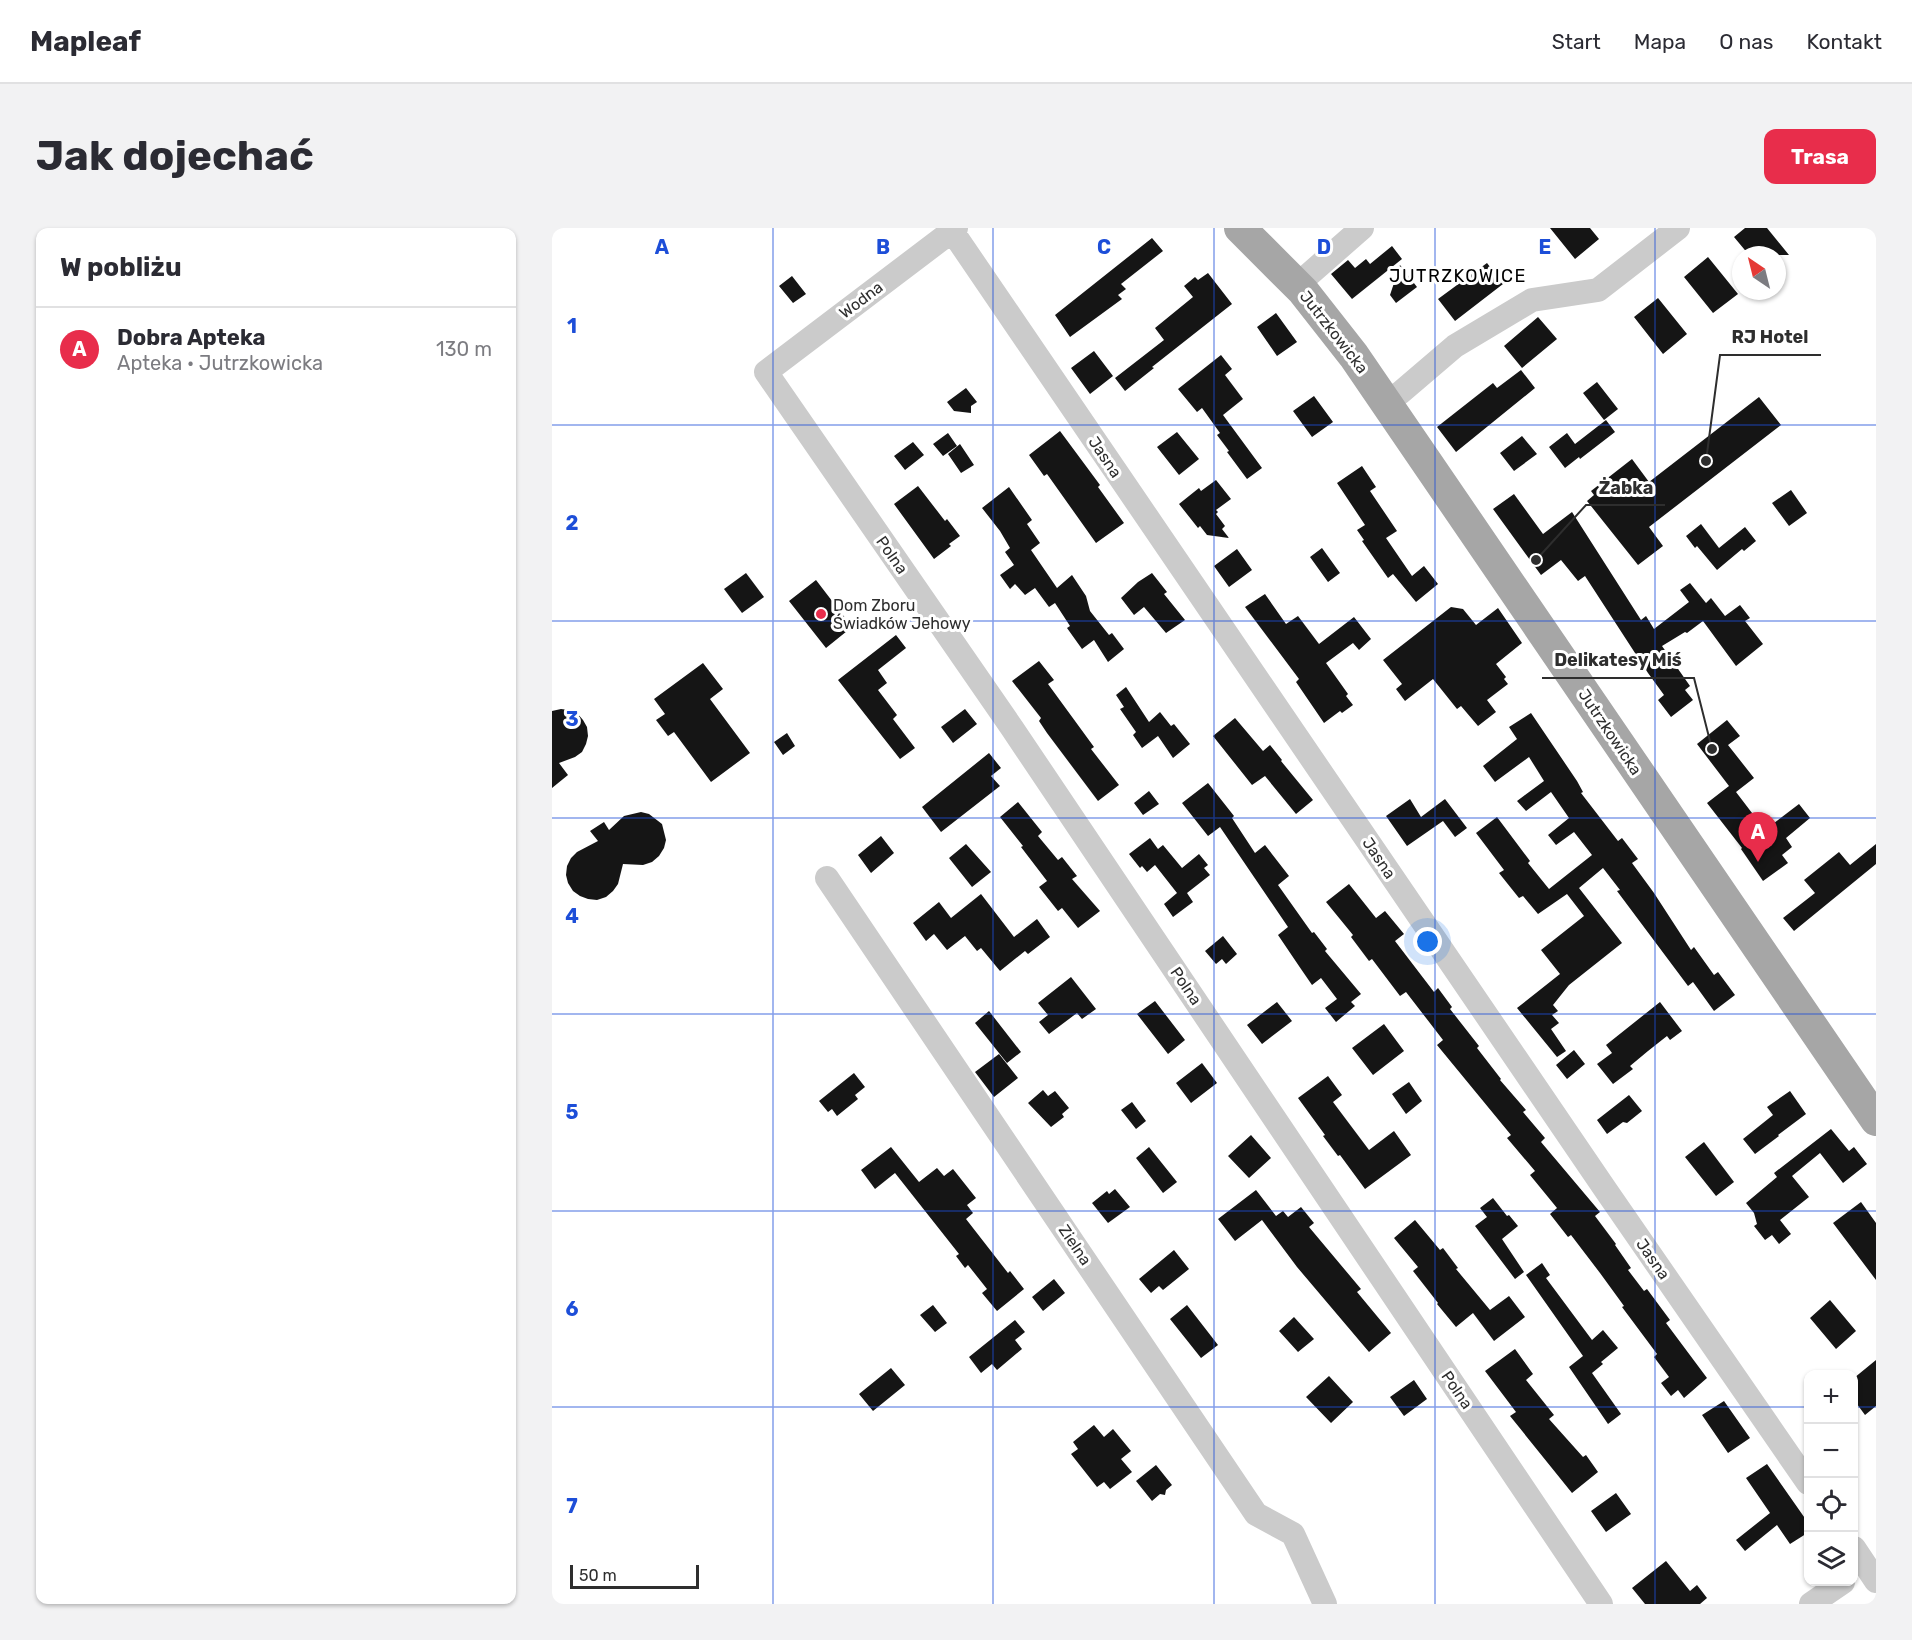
<!DOCTYPE html>
<html lang="pl">
<meta charset="utf-8">
<style>
body{margin:0;font-family:Rubik,sans-serif;background:#f2f2f3;color:#2b2b33}
.controls{position:absolute;right:18px;bottom:18px;display:grid;overflow:hidden;border-radius:12px;box-shadow:0 2px 4px #0004}
.controls button{width:54px;height:54px;display:grid;place-items:center;padding:0;border:0;border-bottom:2px solid #e1e1e2;background:#fff;color:#2b2b33;font:30px sans-serif}
.compass{position:absolute;left:1180px;top:18px;width:54px;height:54px;border-radius:50%;background:#fff;box-shadow:0 2px 4px #0004;rotate:325deg}
.scale{position:absolute;left:18px;bottom:15px;width:129px;box-sizing:border-box;padding-left:6px;border:3px solid #2e2e2e;border-top:0;font-size:16px;line-height:21px;white-space:nowrap;color:#2e2e2e;-webkit-text-stroke:4px #fff;paint-order:stroke}
.you{position:absolute;left:876px;top:714px;width:21px;height:21px;margin:-15px;border:4px solid #fff;border-radius:50%;background:#1a73e8;box-shadow:0 0 0 9px #1a73e833}
.badge{display:grid;place-items:center;width:39px;height:39px;border-radius:50%;background:#e82d4b;color:#fff;font-size:20px;font-weight:700}
.pin{position:absolute;translate:-50% -50px;filter:drop-shadow(0 2px 3px #0008)}
.pin::after{content:'';position:absolute;top:32px;width:21px;height:18px;background:inherit;clip-path:polygon(0 0,100% 0,50% 100%)}
.list{margin:0;padding:0;list-style:none}
h2{display:flex;justify-content:space-between;align-items:center;height:78px;margin:0;padding:0 24px;font-size:26px}
h2 small{font-size:20px;font-weight:400;color:#7c7c81}
.list li{display:grid;grid-template-columns:39px 1fr auto;gap:18px;align-items:center;box-sizing:border-box;height:84px;padding:0 24px;border-top:2px solid #e1e1e2}
.list b{display:block;font-size:22px;white-space:nowrap}
.list p{margin:0;font-size:20px;white-space:nowrap;color:#7c7c81}
.list em{font-size:20px;font-style:normal;color:#7c7c81}
.icon{flex:none;width:33px;height:33px;fill:none;stroke:currentColor;stroke-width:2;stroke-linecap:round;stroke-linejoin:round}
.map{position:relative;flex:none;width:1324px;height:1376px;overflow:hidden;border-radius:12px}
header{display:flex;align-items:center;gap:36px;box-sizing:border-box;height:84px;padding:0 30px;background:#fff;border-bottom:2px solid #e1e1e2}
header strong{font-size:28px}
nav{display:flex;gap:33px;margin-inline-start:auto;font-size:21px}
.intro{display:flex;align-items:center;justify-content:space-between;box-sizing:border-box;height:144px;padding:0 36px}
h1{margin:0;font-size:42px}
.button{padding:15px 27px;border-radius:12px;background:#e82d4b;color:#fff;font-size:21px;font-weight:700}
main{display:flex;gap:36px;padding:0 36px}
aside{flex:1;background:#fff;border-radius:12px;box-shadow:0 2px 4px #0004}
.map>svg:first-child{display:block}
</style>
<header>
<strong>Mapleaf</strong>
<nav><a>Start</a><a>Mapa</a><a>O nas</a><a>Kontakt</a></nav>
</header>
<div class="intro"><h1>Jak dojechać</h1><a class="button">Trasa</a></div>
<main>
<aside>
<h2>W pobliżu<small></small></h2>
<ul class="list">
<li><span class="badge">A</span><div><b>Dobra Apteka</b><p>Apteka · Jutrzkowicka</p></div><em>130 m</em></li>
</ul>
</aside>
<div class="map">
<svg width="1324" height="1376" viewBox="0 0 1324 1376">
<rect width="100%" height="100%" fill="#fff"/>
<path fill="#151515" d="M 998,0 L 1038,0 L 1047,11 L 1023,31 Z
M 1193,0 L 1215,0 L 1237,27 L 1197,27 L 1182,9 Z
M 600,10 L 611,23 L 569,56 L 574,61 L 566,67 L 570,71 L 518,109 L 503,87 Z
M 840,18 L 850,31 L 800,71 L 779,46 L 796,32 L 803,40 L 814,31 L 818,36 Z
M 1156,29 L 1186,66 L 1161,85 L 1132,49 Z
M 935,35 L 951,56 L 903,93 L 886,71 Z
M 848,37 L 865,59 L 844,75 L 838,67 Z
M 656,45 L 680,76 L 600,139 L 602,140 L 573,163 L 563,150 L 612,112 L 603,100 L 641,69 L 632,58 L 643,49 L 646,52 Z
M 240,48 L 254,66 L 241,75 L 227,58 Z
M 1106,70 L 1135,106 L 1111,126 L 1082,89 Z
M 724,85 L 745,114 L 725,128 L 705,99 Z
M 986,89 L 1005,111 L 970,140 L 952,118 Z
M 542,123 L 561,148 L 538,166 L 519,140 Z
M 669,127 L 680,141 L 673,147 L 691,171 L 671,187 L 710,240 L 695,251 L 675,224 L 677,223 L 665,207 L 668,205 L 650,180 L 645,184 L 626,161 Z
M 969,142 L 983,160 L 904,224 L 885,199 L 941,155 L 945,160 Z
M 1045,154 L 1066,181 L 1052,192 L 1031,165 Z
M 414,160 L 425,174 L 419,178 L 419,185 L 402,183 L 395,174 Z
M 762,168 L 781,194 L 760,209 L 741,183 Z
M 1207,169 L 1229,197 L 1097,299 L 1111,318 L 1086,337 L 1035,273 L 1042,267 L 1039,263 L 1080,231 L 1097,254 Z
M 1054,192 L 1063,204 L 1028,231 L 1027,229 L 1013,240 L 997,219 L 1015,205 L 1023,216 Z
M 508,203 L 548,257 L 546,259 L 572,295 L 544,315 L 495,246 L 492,248 L 477,227 Z
M 625,204 L 647,231 L 627,247 L 605,219 Z
M 396,205 L 405,218 L 391,228 L 381,216 Z
M 970,208 L 985,226 L 962,243 L 948,225 Z
M 361,214 L 372,227 L 353,242 L 342,228 Z
M 408,216 L 422,237 L 409,245 L 396,226 Z
M 810,238 L 824,259 L 818,263 L 845,303 L 834,310 L 860,348 L 872,338 L 886,356 L 864,374 L 841,346 L 836,350 L 810,313 L 812,312 L 805,302 L 813,297 L 785,255 Z
M 664,252 L 679,271 L 664,282 L 666,284 L 664,286 L 673,298 L 670,301 L 677,310 L 655,307 L 648,298 L 646,300 L 627,276 L 647,260 L 649,263 Z
M 366,258 L 393,293 L 395,291 L 408,308 L 397,316 L 399,318 L 382,331 L 342,276 Z
M 457,259 L 480,292 L 475,296 L 488,315 L 479,322 L 505,360 L 520,347 L 534,368 L 538,383 L 557,407 L 560,405 L 572,421 L 556,434 L 542,412 L 530,421 L 515,400 L 518,398 L 503,375 L 497,379 L 483,360 L 473,367 L 463,356 L 458,361 L 448,347 L 462,337 L 453,324 L 458,320 L 448,303 L 430,280 Z
M 1239,262 L 1255,285 L 1237,298 L 1220,275 Z
M 962,266 L 991,306 L 1020,284 L 1089,392 L 1094,388 L 1102,401 L 1137,374 L 1128,362 L 1138,355 L 1154,375 L 1159,370 L 1173,388 L 1188,377 L 1198,390 L 1193,393 L 1211,416 L 1184,438 L 1151,393 L 1135,405 L 1133,404 L 1110,418 L 1138,458 L 1133,462 L 1141,472 L 1119,489 L 1106,472 L 1112,467 L 1096,445 L 1033,348 L 1026,353 L 1009,332 L 989,347 L 941,281 Z
M 1149,296 L 1167,320 L 1193,299 L 1204,313 L 1192,323 L 1190,321 L 1165,342 L 1145,318 L 1143,320 L 1134,308 Z
M 770,320 L 788,345 L 776,354 L 758,329 Z
M 685,321 L 700,342 L 677,359 L 662,338 Z
M 194,345 L 212,369 L 190,385 L 172,361 Z
M 600,345 L 615,364 L 612,366 L 633,392 L 614,405 L 592,379 L 582,387 L 569,370 L 586,354 Z
M 264,352 L 300,399 L 274,420 L 237,373 Z
M 713,366 L 734,396 L 746,388 L 767,416 L 802,389 L 819,411 L 807,422 L 801,415 L 774,435 L 796,466 L 794,468 L 801,477 L 790,485 L 788,483 L 772,495 L 744,454 L 747,451 L 693,379 Z
M 899,379 L 911,381 L 924,397 L 946,380 L 970,415 L 944,436 L 954,449 L 952,451 L 956,456 L 935,472 L 944,484 L 926,498 L 909,478 L 905,481 L 881,451 L 853,473 L 844,461 L 850,456 L 831,432 Z
M 344,407 L 354,420 L 326,442 L 335,455 L 326,462 L 345,487 L 341,491 L 363,520 L 348,531 L 286,452 Z
M 487,433 L 502,452 L 496,456 L 542,519 L 539,521 L 567,557 L 546,573 L 495,505 L 487,493 L 489,490 L 460,453 Z
M 151,435 L 171,461 L 158,471 L 198,525 L 159,554 L 122,504 L 116,508 L 104,492 L 113,486 L 102,471 Z
M 574,459 L 597,494 L 608,484 L 619,498 L 622,496 L 638,516 L 621,530 L 606,508 L 590,520 L 581,507 L 584,504 L 568,481 L 572,479 L 564,467 Z
M 9,481 L 17,482 L 25,485 L 31,492 L 35,499 L 36,508 L 34,516 L 30,524 L 23,529 L 7,535 L 16,547 L 0,560 L 0,483 Z
M 413,481 L 425,496 L 401,515 L 389,499 Z
M 979,485 L 1025,553 L 1031,564 L 1029,565 L 1066,613 L 1070,610 L 1086,631 L 1080,635 L 1102,665 L 1139,722 L 1142,719 L 1162,747 L 1166,744 L 1183,767 L 1162,783 L 1141,754 L 1136,758 L 1065,663 L 1068,662 L 1051,640 L 1027,660 L 1070,715 L 1017,757 L 1001,777 L 1006,783 L 1000,787 L 1007,795 L 999,801 L 1014,823 L 1005,829 L 965,780 L 1008,746 L 989,722 L 1032,688 L 1015,666 L 986,686 L 971,668 L 967,670 L 947,645 L 952,642 L 924,605 L 945,589 L 978,633 L 976,635 L 997,661 L 1040,627 L 1022,604 L 1004,617 L 996,607 L 1017,590 L 999,564 L 974,583 L 965,573 L 992,553 L 977,529 L 943,554 L 931,538 L 965,511 L 957,499 Z
M 683,490 L 711,523 L 718,517 L 730,532 L 729,533 L 761,572 L 744,586 L 713,548 L 700,557 L 661,508 Z
M 1175,492 L 1188,508 L 1176,517 L 1202,550 L 1184,564 L 1213,602 L 1247,576 L 1258,590 L 1234,610 L 1240,619 L 1230,627 L 1236,635 L 1211,653 L 1189,621 L 1190,620 L 1155,575 L 1177,558 L 1145,516 Z
M 235,505 L 243,518 L 231,527 L 222,514 Z
M 437,525 L 449,540 L 439,548 L 448,558 L 389,604 L 370,579 Z
M 656,555 L 682,588 L 680,590 L 703,625 L 713,617 L 737,648 L 726,657 L 760,705 L 762,704 L 775,721 L 773,723 L 809,766 L 799,774 L 803,778 L 784,794 L 773,780 L 785,771 L 769,750 L 760,757 L 749,741 L 726,707 L 736,699 L 668,599 L 656,608 L 630,575 Z
M 597,563 L 607,576 L 591,587 L 582,575 Z
M 858,571 L 869,589 L 893,571 L 915,600 L 903,609 L 891,593 L 855,618 L 834,588 Z
M 466,574 L 490,604 L 486,608 L 506,632 L 510,629 L 525,648 L 520,651 L 548,683 L 526,700 L 510,680 L 506,683 L 487,659 L 495,653 L 469,619 L 471,618 L 448,589 Z
M 89,584 L 97,586 L 110,596 L 114,612 L 112,620 L 107,628 L 100,634 L 91,637 L 71,636 L 66,656 L 61,663 L 54,669 L 45,672 L 36,671 L 28,668 L 21,663 L 16,655 L 14,647 L 15,638 L 19,630 L 25,624 L 46,613 L 38,603 L 52,594 L 57,602 L 72,588 Z
M 329,608 L 342,625 L 319,645 L 306,627 Z
M 598,610 L 606,621 L 611,617 L 630,640 L 647,626 L 656,637 L 652,640 L 658,647 L 635,665 L 641,674 L 621,689 L 612,676 L 625,665 L 603,637 L 595,644 L 590,638 L 588,640 L 577,626 Z
M 414,616 L 439,644 L 420,659 L 397,630 Z
M 1324,616 L 1324,636 L 1242,703 L 1231,690 L 1263,665 L 1252,652 L 1287,624 L 1298,637 Z
M 797,656 L 824,690 L 833,683 L 852,706 L 843,713 L 882,764 L 886,760 L 900,779 L 898,781 L 927,818 L 925,820 L 949,851 L 948,852 L 974,882 L 971,884 L 993,910 L 989,914 L 1048,984 L 1043,988 L 1064,1016 L 1063,1017 L 1079,1040 L 1076,1042 L 1092,1063 L 1095,1061 L 1118,1092 L 1114,1095 L 1155,1150 L 1132,1170 L 1126,1162 L 1119,1168 L 1109,1155 L 1117,1149 L 1102,1129 L 1105,1126 L 1070,1079 L 1072,1078 L 1048,1045 L 1019,1007 L 1016,1009 L 998,986 L 1005,980 L 978,947 L 983,943 L 955,910 L 959,907 L 885,817 L 891,812 L 854,764 L 848,768 L 820,731 L 817,733 L 799,709 L 801,707 L 774,674 Z
M 429,666 L 462,709 L 485,691 L 498,709 L 476,726 L 473,723 L 448,743 L 429,720 L 425,723 L 413,708 L 395,722 L 382,706 L 374,713 L 361,695 L 387,674 L 399,690 Z
M 671,708 L 685,726 L 674,736 L 670,731 L 664,736 L 653,723 Z
M 519,749 L 544,781 L 530,791 L 525,785 L 497,806 L 487,794 L 496,787 L 486,775 Z
M 603,773 L 633,812 L 616,826 L 585,786 Z
M 725,774 L 740,793 L 710,816 L 695,797 Z
M 1108,774 L 1130,803 L 1118,812 L 1115,808 L 1096,823 L 1078,838 L 1081,841 L 1061,856 L 1045,836 L 1060,825 L 1054,817 Z
M 437,783 L 469,824 L 455,835 L 423,795 Z
M 832,796 L 852,823 L 821,847 L 800,820 Z
M 1022,822 L 1033,836 L 1015,851 L 1004,837 Z
M 447,826 L 466,850 L 442,869 L 423,844 Z
M 650,835 L 665,855 L 639,875 L 624,855 Z
M 302,845 L 313,859 L 303,867 L 306,871 L 285,888 L 280,881 L 276,884 L 267,873 Z
M 776,848 L 790,867 L 781,874 L 817,922 L 842,903 L 859,927 L 813,961 L 788,927 L 786,928 L 771,908 L 773,907 L 746,870 Z
M 857,854 L 870,873 L 854,886 L 840,866 Z
M 491,862 L 496,868 L 503,863 L 517,880 L 510,886 L 512,889 L 499,899 L 476,875 Z
M 1238,863 L 1254,886 L 1226,907 L 1227,908 L 1203,926 L 1191,911 L 1221,887 L 1215,879 Z
M 1077,867 L 1090,883 L 1075,895 L 1071,894 L 1055,906 L 1045,892 Z
M 580,874 L 594,893 L 584,901 L 569,882 Z
M 1279,901 L 1297,923 L 1302,919 L 1315,936 L 1291,955 L 1268,925 L 1240,948 L 1257,969 L 1228,992 L 1239,1006 L 1227,1016 L 1220,1007 L 1213,1012 L 1202,998 L 1205,996 L 1202,985 L 1194,975 L 1225,949 L 1222,945 Z
M 699,907 L 719,930 L 697,950 L 676,928 Z
M 1152,914 L 1182,954 L 1164,968 L 1133,929 Z
M 339,919 L 367,954 L 385,940 L 392,948 L 401,941 L 424,970 L 415,977 L 421,985 L 414,991 L 456,1045 L 458,1043 L 472,1061 L 445,1083 L 430,1065 L 435,1061 L 416,1037 L 413,1040 L 404,1028 L 407,1026 L 343,945 L 323,961 L 309,942 Z
M 597,919 L 625,954 L 611,965 L 584,930 Z
M 563,961 L 578,979 L 556,995 L 540,975 L 555,963 L 557,966 Z
M 704,962 L 724,988 L 731,983 L 736,989 L 749,979 L 762,995 L 757,999 L 809,1061 L 805,1064 L 839,1105 L 817,1124 L 745,1039 L 710,992 L 683,1013 L 666,991 Z
M 941,970 L 955,988 L 957,987 L 966,998 L 950,1011 L 972,1044 L 963,1051 L 923,998 L 935,989 L 928,980 Z
M 1309,974 L 1324,995 L 1324,1052 L 1281,995 Z
M 863,992 L 888,1022 L 891,1020 L 906,1040 L 904,1041 L 938,1082 L 957,1068 L 973,1089 L 942,1113 L 921,1085 L 904,1099 L 885,1076 L 886,1075 L 861,1043 L 866,1039 L 842,1010 Z
M 622,1022 L 637,1041 L 611,1062 L 607,1058 L 599,1065 L 587,1051 Z
M 990,1035 L 998,1047 L 994,1050 L 1040,1112 L 1051,1102 L 1066,1120 L 1049,1134 L 1051,1136 L 1040,1145 L 1069,1186 L 1056,1196 L 1017,1139 L 1031,1128 L 974,1047 Z
M 502,1051 L 513,1065 L 491,1083 L 480,1069 Z
M 1278,1072 L 1304,1103 L 1284,1121 L 1258,1090 Z
M 381,1077 L 395,1095 L 383,1104 L 368,1087 Z
M 635,1077 L 666,1117 L 649,1130 L 618,1091 Z
M 742,1089 L 762,1111 L 746,1124 L 727,1103 Z
M 463,1092 L 473,1104 L 463,1112 L 470,1121 L 445,1142 L 440,1136 L 429,1145 L 417,1129 Z
M 963,1121 L 981,1146 L 974,1152 L 1002,1187 L 997,1191 L 1031,1229 L 1034,1227 L 1046,1244 L 1020,1265 L 958,1188 L 964,1184 L 933,1143 Z
M 1324,1132 L 1324,1178 L 1313,1187 L 1302,1172 L 1302,1150 Z
M 339,1140 L 353,1157 L 321,1183 L 307,1166 Z
M 777,1148 L 801,1174 L 779,1195 L 754,1169 Z
M 862,1152 L 875,1171 L 852,1188 L 838,1169 Z
M 1172,1173 L 1198,1210 L 1176,1225 L 1150,1187 Z
M 542,1197 L 552,1209 L 561,1201 L 579,1223 L 569,1231 L 580,1244 L 558,1261 L 552,1254 L 545,1259 L 519,1226 L 526,1221 L 521,1214 Z
M 1215,1236 L 1257,1296 L 1257,1304 L 1238,1316 L 1225,1297 L 1193,1323 L 1184,1312 L 1218,1285 L 1194,1250 Z
M 604,1237 L 620,1257 L 614,1262 L 613,1267 L 608,1266 L 600,1273 L 584,1253 Z
M 1064,1265 L 1079,1286 L 1054,1304 L 1039,1283 Z
M 1114,1333 L 1138,1363 L 1145,1357 L 1155,1370 L 1148,1376 L 1093,1376 L 1080,1360 Z"/>
<g fill="none" stroke-linecap="round" stroke-linejoin="round">
<path stroke="#cbcbcb" stroke-width="24" d="M 404,0 L 214,144 L 460,500 L 1049,1376
M 400,3 L 1053,961 L 1256,1255
M 745,57 L 810,0
M 833,173 L 848,165 L 903,118 L 980,72 L 1046,62 L 1126,0
M 275,650 L 704,1286 L 741,1306 L 773,1376
M 1302,1320 L 1324,1353
M 1259,1376 L 1291,1354"/>
<path stroke="#a6a6a6" stroke-width="32" d="M 688,0 L 751,63 L 802,128 L 1324,892"/>
</g>
<path fill="none" stroke="#1d4ed8" stroke-width="1.5" stroke-opacity="0.55" d="M 221,0 L 221,1376M 441,0 L 441,1376M 662,0 L 662,1376M 883,0 L 883,1376M 1103,0 L 1103,1376M 0,197 L 1324,197M 0,393 L 1324,393M 0,590 L 1324,590M 0,786 L 1324,786M 0,983 L 1324,983M 0,1179 L 1256,1179M 1302,1179 L 1324,1179"/>
<circle fill="#e82d4b" stroke="#fff" stroke-width="2" cx="269" cy="386" r="6"/>
<g text-anchor="middle" dominant-baseline="central" stroke-width="6" stroke-linejoin="round" paint-order="stroke">
<g font-size="16" fill="#2e2e2e" stroke="#fff">
<text transform="translate(309 72) rotate(-37)">Wodna</text>
<text transform="translate(782 104) rotate(52)">Jutrzkowicka</text>
<text transform="translate(553 229) rotate(56)">Jasna</text>
<text transform="translate(340 327) rotate(55)">Polna</text>
<text transform="translate(1058 504) rotate(56)">Jutrzkowicka</text>
<text transform="translate(827 630) rotate(56)">Jasna</text>
<text transform="translate(634 758) rotate(56)">Polna</text>
<text transform="translate(523 1017) rotate(56)">Zielna</text>
<text transform="translate(1101 1031) rotate(55)">Jasna</text>
<text transform="translate(905 1162) rotate(56)">Polna</text>
</g>
<g font-size="16" fill="#2e2e2e" stroke="#fff" text-anchor="start">
<text x="281" y="377">Dom Zboru<tspan x="281" dy="18">Świadków Jehowy</tspan></text>
</g>
<g font-size="18" letter-spacing="1.5" fill="#000" stroke="#fff">
<text x="906" y="48">JUTRZKOWICE</text>
</g>
</g>
<g font-size="20" text-anchor="middle" font-weight="bold" fill="#1d4ed8" stroke="#fff" stroke-width="6" stroke-linejoin="round" paint-order="stroke">
<text x="110" y="26">A</text>
<text x="331" y="26">B</text>
<text x="552" y="26">C</text>
<text x="772" y="26">D</text>
<text x="993" y="26">E</text>
<text x="20" y="105">1</text>
<text x="20" y="302">2</text>
<text x="20" y="498">3</text>
<text x="20" y="695">4</text>
<text x="20" y="891">5</text>
<text x="20" y="1088">6</text>
<text x="20" y="1285">7</text>
</g>
<path fill="none" stroke="#2e2e2e" stroke-width="2" d="M1154 233L1168 127H1269M984 332L1034 277H1113M1160 521L1142 450H990"/>
<g fill="#2e2e2e" stroke="#fff" stroke-width="2">
<circle cx="1154" cy="233" r="6"/>
<circle cx="984" cy="332" r="6"/>
<circle cx="1160" cy="521" r="6"/>
</g>
<g font-size="18" text-anchor="middle" font-weight="bold" fill="#2e2e2e" stroke="#fff" stroke-width="6" stroke-linejoin="round" paint-order="stroke">
<text x="1218" y="115">RJ Hotel</text>
<text x="1074" y="266">Żabka</text>
<text x="1066" y="438">Delikatesy Miś</text>
</g>
</svg>
<div class="controls">
<button>+</button>
<button>−</button>
<button><svg class="icon" aria-label="locate" viewBox="0 0 24 24"><circle cx="12" cy="12" r="6"/><path d="M12 2v4M12 18v4M2 12h4M18 12h4"/></svg></button>
<button><svg class="icon" aria-label="layers" viewBox="0 0 24 24"><path d="M12 4l9 5-9 5-9-5zM3 14l9 5 9-5"/></svg></button>
</div>
<svg class="compass" viewBox="-18 -18 36 36"><path d="M0-13l5 13h-10z" fill="#e53935"/><path d="M0 13l5-13h-10z" fill="#7c7c81"/></svg>
<div class="scale">50 m</div>
<div class="you"></div>
<div class="pin badge" style="left:1206px;top:634px">A</div>
</div>
</main>
